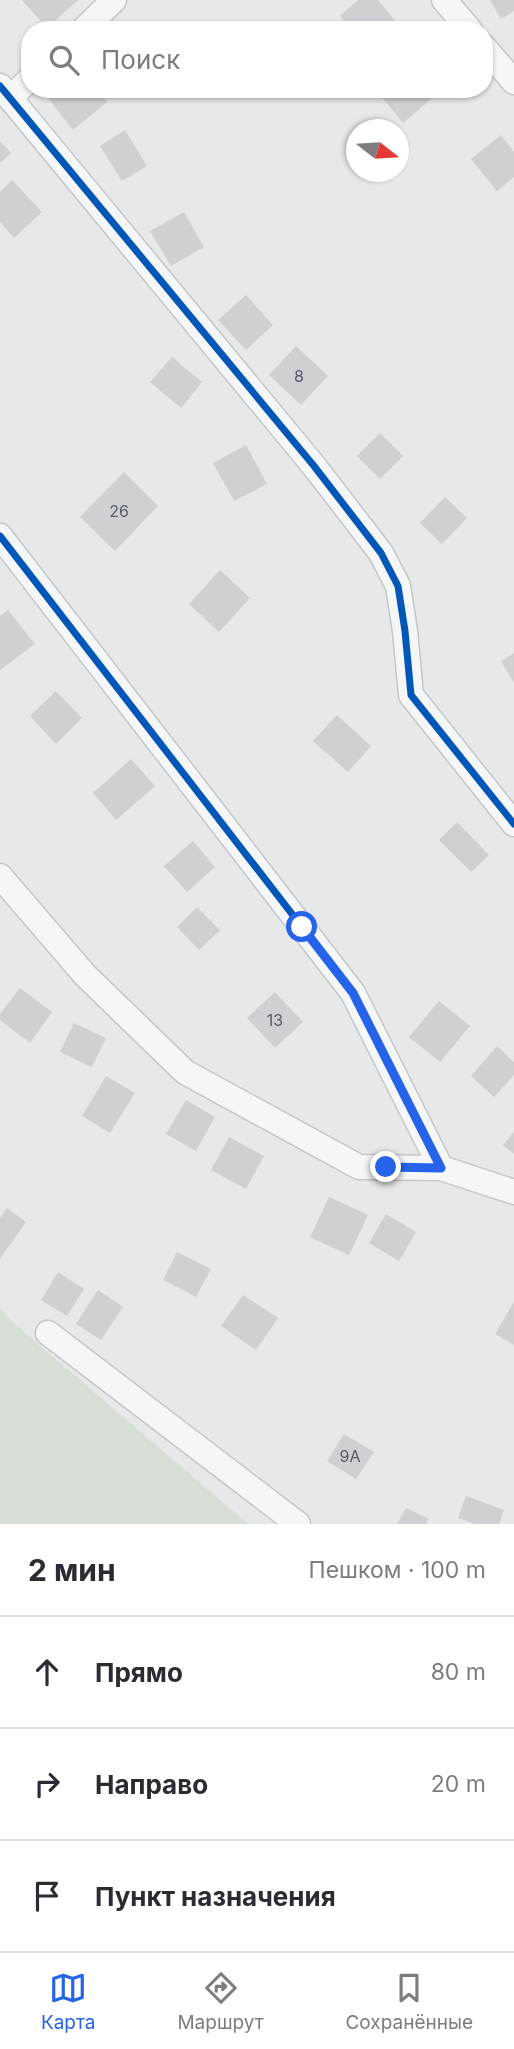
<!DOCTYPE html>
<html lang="ru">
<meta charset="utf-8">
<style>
body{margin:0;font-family:Inter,sans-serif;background:#f2f2f3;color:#2b2b33}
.compass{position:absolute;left:346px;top:119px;width:63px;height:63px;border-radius:50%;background:#fff;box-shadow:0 2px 5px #0004;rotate:107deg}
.stop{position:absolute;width:21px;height:21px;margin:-16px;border:5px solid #2563eb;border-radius:50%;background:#fff}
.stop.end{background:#2563eb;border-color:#fff;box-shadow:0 2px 7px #0008}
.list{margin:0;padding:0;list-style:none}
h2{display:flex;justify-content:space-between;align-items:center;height:91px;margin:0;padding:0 28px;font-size:30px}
h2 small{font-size:23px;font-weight:400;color:#7c7c81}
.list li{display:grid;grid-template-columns:46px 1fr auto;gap:21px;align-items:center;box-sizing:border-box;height:112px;padding:0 28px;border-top:2px solid #e1e1e2}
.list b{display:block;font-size:26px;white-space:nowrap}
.list em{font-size:23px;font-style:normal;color:#7c7c81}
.icon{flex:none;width:38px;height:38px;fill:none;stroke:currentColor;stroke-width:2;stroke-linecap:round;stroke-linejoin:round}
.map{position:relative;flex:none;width:514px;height:1524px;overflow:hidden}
.search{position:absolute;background:#fff;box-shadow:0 2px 5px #0004;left:21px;right:21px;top:21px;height:77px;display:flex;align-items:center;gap:18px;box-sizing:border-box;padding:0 24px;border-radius:28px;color:#7c7c81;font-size:26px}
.sheet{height:427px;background:#fff}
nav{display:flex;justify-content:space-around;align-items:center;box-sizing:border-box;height:98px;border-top:2px solid #e1e1e2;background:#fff;font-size:19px;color:#7c7c81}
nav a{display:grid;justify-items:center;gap:4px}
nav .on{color:#2563eb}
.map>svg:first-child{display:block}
</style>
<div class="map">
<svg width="514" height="1524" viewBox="0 0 514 1524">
<rect width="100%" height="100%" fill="#e6e8ea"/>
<path fill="#d6ded6" d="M 0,1308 L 10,1320 L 248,1524 L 0,1524 Z"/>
<path fill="#ced0d3" d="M 22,0 L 78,0 L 47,28 Z
M 358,0 L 378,0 L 401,28 L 399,30 L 352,30 L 340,16 Z
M 490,0 L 514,0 L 514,11 L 501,19 Z
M 59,89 L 96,89 L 107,102 L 73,130 L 48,98 Z
M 375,89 L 443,89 L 403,123 Z
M 125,130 L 147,166 L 122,181 L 100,146 Z
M 501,135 L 514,152 L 514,177 L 497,191 L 471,159 Z
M 0,141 L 11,153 L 0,163 Z
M 12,180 L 42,212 L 14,238 L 0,222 L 0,192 Z
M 184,212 L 204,247 L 171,266 L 150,231 Z
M 246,295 L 273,325 L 246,350 L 218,320 Z
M 296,346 L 328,376 L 301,405 L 269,375 Z
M 172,357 L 202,382 L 181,408 L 150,382 Z
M 380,433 L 403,456 L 380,479 L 357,456 Z
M 246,445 L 267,484 L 234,501 L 213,463 Z
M 124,472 L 158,506 L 115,551 L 80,517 Z
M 445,497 L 467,518 L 442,544 L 420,523 Z
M 220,570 L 250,598 L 219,632 L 189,604 Z
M 8,610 L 35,644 L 0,670 L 0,616 Z
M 514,653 L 514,683 L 501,661 Z
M 56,691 L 82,718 L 56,744 L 30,716 Z
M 337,715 L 371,746 L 348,772 L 313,741 Z
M 131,759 L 155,786 L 116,820 L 93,793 Z
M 457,822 L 489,855 L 471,872 L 439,840 Z
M 193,841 L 215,867 L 187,892 L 164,866 Z
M 197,907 L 220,930 L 199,950 L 177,927 Z
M 20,988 L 52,1012 L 30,1043 L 0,1020 L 0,1014 Z
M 275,992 L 303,1022 L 275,1048 L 247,1018 Z
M 439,1001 L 470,1026 L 440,1062 L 409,1037 Z
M 74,1023 L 106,1038 L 92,1067 L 60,1052 Z
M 497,1046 L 514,1062 L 514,1075 L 494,1097 L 471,1076 Z
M 106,1076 L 135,1093 L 110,1133 L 82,1116 Z
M 186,1100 L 215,1117 L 196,1151 L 166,1134 Z
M 514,1132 L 514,1154 L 503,1145 Z
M 229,1137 L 264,1156 L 246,1189 L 211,1170 Z
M 329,1197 L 368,1215 L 349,1255 L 310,1237 Z
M 7,1208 L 26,1222 L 0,1259 L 0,1218 Z
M 386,1214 L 416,1232 L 399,1261 L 369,1243 Z
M 177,1252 L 211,1269 L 196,1297 L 163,1280 Z
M 58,1272 L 84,1289 L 67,1316 L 41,1300 Z
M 98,1290 L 123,1307 L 101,1340 L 76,1324 Z
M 243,1295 L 278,1318 L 256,1350 L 221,1326 Z
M 514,1302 L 514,1345 L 495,1334 Z
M 344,1434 L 374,1452 L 356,1479 L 327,1461 Z
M 466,1496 L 504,1510 L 499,1524 L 475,1524 L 458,1518 Z
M 406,1508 L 429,1519 L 426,1524 L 397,1524 Z"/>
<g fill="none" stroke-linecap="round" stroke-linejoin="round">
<g stroke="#c4c6c8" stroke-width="27">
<path id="minor" d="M 444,0 L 470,30
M 83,30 L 114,0
M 484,47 L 514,82
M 0,86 L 314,466 L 381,553 L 398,586 L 405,631 L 411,695 L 514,824
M 10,98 L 30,79
M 0,536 L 353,993 L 441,1168
M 0,876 L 85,975 L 185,1072 L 359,1167 L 441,1168 L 514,1192
M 48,1333 L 298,1524"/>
</g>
<use href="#minor" stroke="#f5f6f7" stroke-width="24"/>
<g stroke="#f4f6f9" stroke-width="11">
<path id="cycleway" d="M 0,86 L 314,466 L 381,553 L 398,586 L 405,631 L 411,695 L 514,824
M 0,536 L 353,993 L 441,1168"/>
</g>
<use href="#cycleway" stroke="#0057b8" stroke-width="7"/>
</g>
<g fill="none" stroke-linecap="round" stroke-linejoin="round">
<path stroke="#2563eb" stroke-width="9" d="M 302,927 L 353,993 L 441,1168 L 386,1167"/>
</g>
<g text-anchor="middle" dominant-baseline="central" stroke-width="5" stroke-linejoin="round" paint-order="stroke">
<g font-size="16" fill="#545c69">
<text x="299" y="376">8</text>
<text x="119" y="511">26</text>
<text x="275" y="1020">13</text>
<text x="350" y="1456">9А</text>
</g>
</g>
</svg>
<svg class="compass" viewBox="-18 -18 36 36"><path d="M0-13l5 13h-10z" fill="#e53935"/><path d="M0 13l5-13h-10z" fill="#7c7c81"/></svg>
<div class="stop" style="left:302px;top:927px"></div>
<div class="stop end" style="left:386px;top:1167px"></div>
<div class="search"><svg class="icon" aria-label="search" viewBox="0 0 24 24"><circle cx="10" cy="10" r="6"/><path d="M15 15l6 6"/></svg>Поиск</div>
</div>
<section class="sheet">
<h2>2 мин<small>Пешком · 100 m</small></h2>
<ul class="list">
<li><svg class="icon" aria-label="ahead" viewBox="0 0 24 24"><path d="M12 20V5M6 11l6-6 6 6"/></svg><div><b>Прямо</b></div><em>80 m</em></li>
<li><svg class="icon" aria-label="right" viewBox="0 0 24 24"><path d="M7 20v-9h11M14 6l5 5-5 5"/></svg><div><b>Направо</b></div><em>20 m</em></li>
<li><svg class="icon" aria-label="arrive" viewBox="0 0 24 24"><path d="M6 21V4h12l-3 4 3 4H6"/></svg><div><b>Пункт назначения</b></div></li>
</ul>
</section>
<nav>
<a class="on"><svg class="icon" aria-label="map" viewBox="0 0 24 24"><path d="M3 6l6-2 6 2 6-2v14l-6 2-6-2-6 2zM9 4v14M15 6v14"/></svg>Карта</a>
<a><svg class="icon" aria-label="directions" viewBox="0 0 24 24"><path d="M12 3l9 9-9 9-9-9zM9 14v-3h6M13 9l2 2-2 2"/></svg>Маршрут</a>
<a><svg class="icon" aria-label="saved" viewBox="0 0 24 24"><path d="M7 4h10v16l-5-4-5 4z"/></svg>Сохранённые</a>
</nav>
